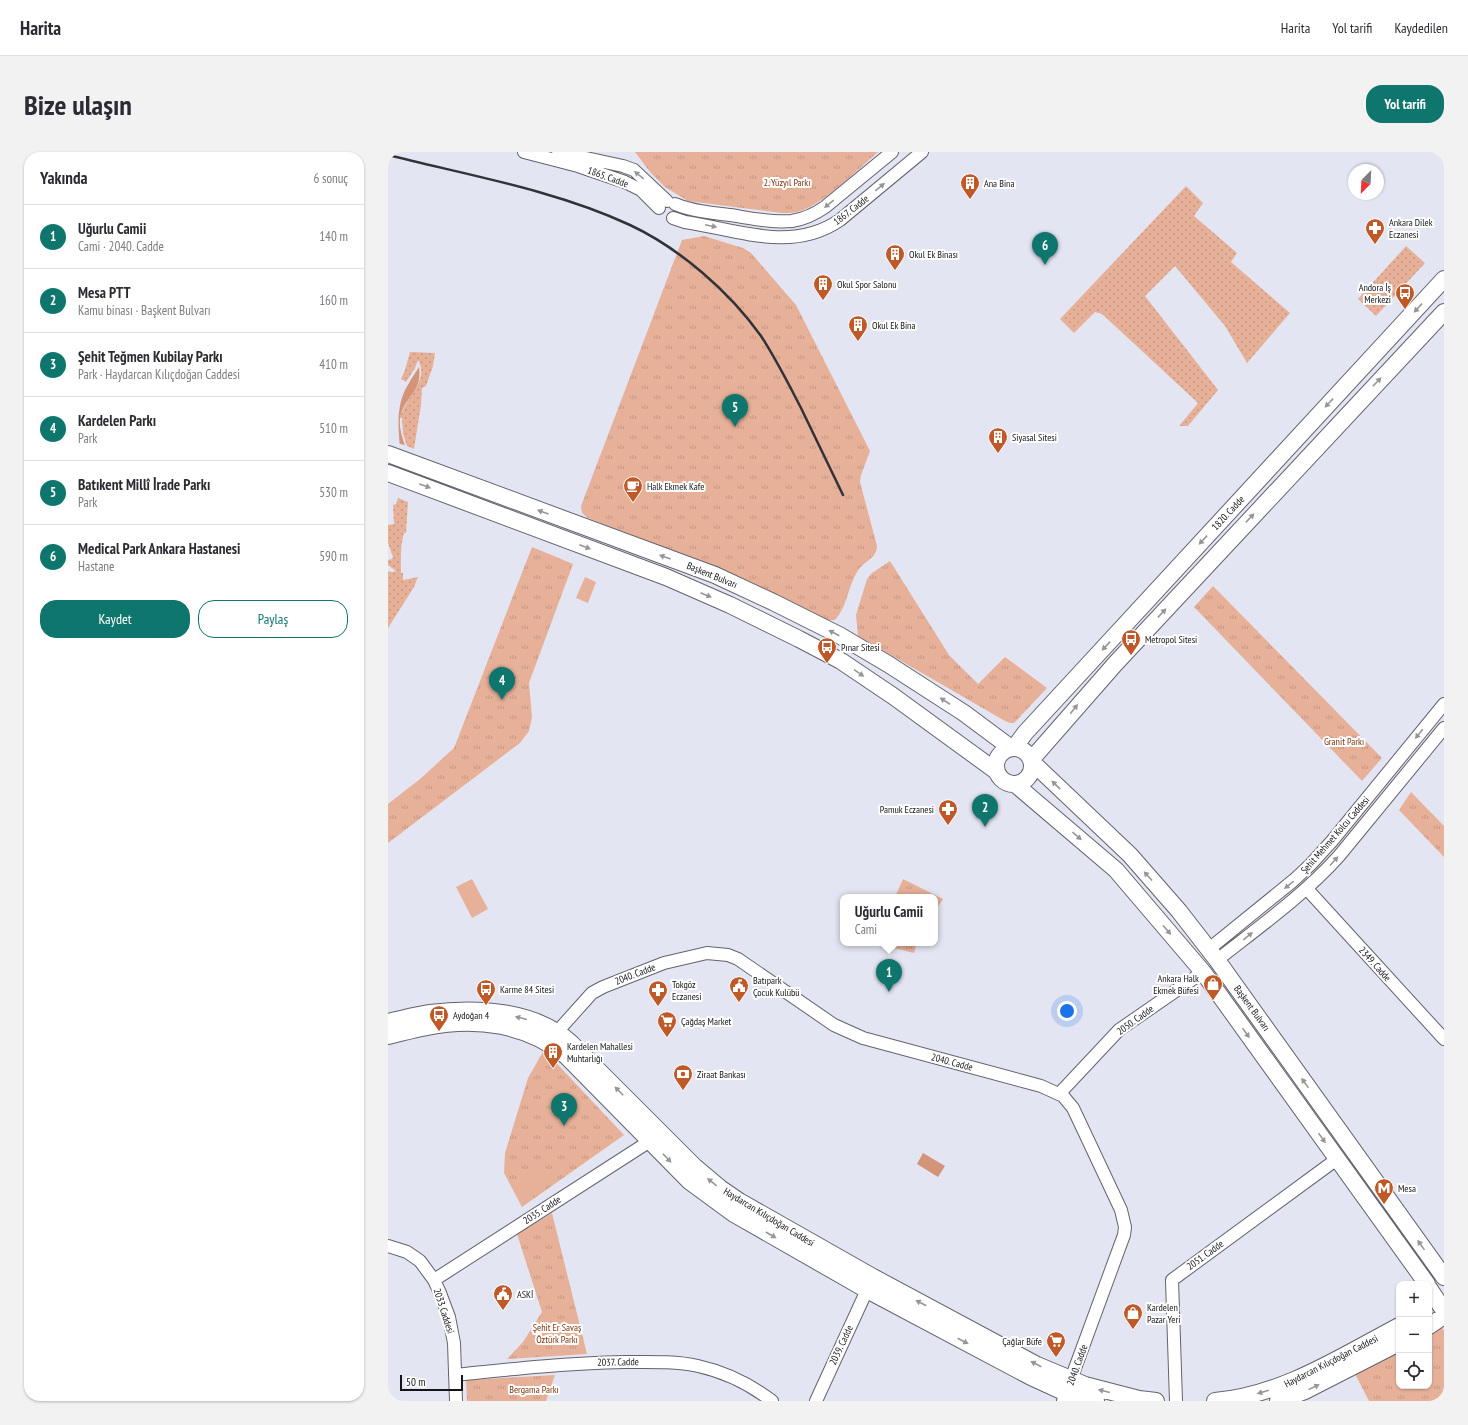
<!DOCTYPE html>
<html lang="tr">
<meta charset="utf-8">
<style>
body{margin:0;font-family:"PT Sans Narrow",sans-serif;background:#f2f2f3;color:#2b2b33}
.controls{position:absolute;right:12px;bottom:12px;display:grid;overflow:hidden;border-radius:8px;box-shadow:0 1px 3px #0004}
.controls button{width:36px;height:36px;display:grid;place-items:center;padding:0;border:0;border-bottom:1px solid #e1e1e2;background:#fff;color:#2b2b33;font:20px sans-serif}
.compass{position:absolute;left:960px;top:12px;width:36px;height:36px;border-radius:50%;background:#fff;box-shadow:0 1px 3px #0004;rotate:204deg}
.scale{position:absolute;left:12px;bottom:10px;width:63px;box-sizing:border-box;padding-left:4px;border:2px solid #141519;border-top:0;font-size:11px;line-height:14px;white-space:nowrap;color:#141519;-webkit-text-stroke:3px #fff;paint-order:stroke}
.you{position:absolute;left:679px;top:859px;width:14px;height:14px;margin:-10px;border:3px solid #fff;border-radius:50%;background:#1a73e8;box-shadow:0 0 0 6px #1a73e833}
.badge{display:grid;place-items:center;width:26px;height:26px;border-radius:50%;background:#0f766e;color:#fff;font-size:13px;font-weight:700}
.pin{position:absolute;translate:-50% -33px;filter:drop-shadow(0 1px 2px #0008)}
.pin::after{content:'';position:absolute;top:21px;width:14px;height:12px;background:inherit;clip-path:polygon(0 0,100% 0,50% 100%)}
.popup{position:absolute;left:452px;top:742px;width:98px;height:52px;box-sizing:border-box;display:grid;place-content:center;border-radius:8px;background:#fff;filter:drop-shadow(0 1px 3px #0005);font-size:13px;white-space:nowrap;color:#7c7c81}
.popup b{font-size:15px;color:#2b2b33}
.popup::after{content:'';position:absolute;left:50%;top:100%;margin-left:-8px;border:8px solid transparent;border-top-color:#fff}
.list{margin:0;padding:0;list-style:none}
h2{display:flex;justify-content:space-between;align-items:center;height:52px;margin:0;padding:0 16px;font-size:17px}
h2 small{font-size:13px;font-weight:400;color:#7c7c81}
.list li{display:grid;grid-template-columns:26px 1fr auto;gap:12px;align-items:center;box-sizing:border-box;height:64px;padding:0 16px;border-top:1px solid #e1e1e2}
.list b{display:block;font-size:15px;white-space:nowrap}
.list p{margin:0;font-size:13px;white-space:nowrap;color:#7c7c81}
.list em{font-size:13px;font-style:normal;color:#7c7c81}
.actions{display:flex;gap:8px;padding:12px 16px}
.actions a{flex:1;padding:9px 0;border:1px solid #0f766e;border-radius:16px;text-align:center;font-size:14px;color:#0f766e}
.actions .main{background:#0f766e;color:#fff}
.icon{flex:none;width:22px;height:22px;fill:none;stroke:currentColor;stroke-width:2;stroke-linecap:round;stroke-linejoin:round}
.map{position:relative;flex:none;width:1056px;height:1249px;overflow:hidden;border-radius:16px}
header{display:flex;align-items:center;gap:24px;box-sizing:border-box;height:56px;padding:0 20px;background:#fff;border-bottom:1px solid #e1e1e2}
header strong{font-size:19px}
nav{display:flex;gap:22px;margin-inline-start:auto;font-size:14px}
.intro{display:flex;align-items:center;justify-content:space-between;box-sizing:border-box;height:96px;padding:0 24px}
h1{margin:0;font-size:28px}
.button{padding:10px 18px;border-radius:16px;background:#0f766e;color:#fff;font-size:14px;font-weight:700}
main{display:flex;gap:24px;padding:0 24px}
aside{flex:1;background:#fff;border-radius:16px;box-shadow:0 1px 3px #0004}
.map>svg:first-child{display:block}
</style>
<header>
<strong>Harita</strong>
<nav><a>Harita</a><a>Yol tarifi</a><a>Kaydedilen</a></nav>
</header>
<div class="intro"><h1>Bize ulaşın</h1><a class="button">Yol tarifi</a></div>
<main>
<aside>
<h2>Yakında<small>6 sonuç</small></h2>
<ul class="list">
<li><span class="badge">1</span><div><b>Uğurlu Camii</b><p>Cami · 2040. Cadde</p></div><em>140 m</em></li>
<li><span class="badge">2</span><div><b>Mesa PTT</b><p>Kamu binası · Başkent Bulvarı</p></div><em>160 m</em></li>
<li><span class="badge">3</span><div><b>Şehit Teğmen Kubilay Parkı</b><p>Park · Haydarcan Kılıçdoğan Caddesi</p></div><em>410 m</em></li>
<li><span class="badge">4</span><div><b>Kardelen Parkı</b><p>Park</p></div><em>510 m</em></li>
<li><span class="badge">5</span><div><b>Batıkent Millî İrade Parkı</b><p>Park</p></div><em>530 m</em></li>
<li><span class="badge">6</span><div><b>Medical Park Ankara Hastanesi</b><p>Hastane</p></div><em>590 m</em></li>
</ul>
<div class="actions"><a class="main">Kaydet</a><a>Paylaş</a></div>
</aside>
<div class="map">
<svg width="1056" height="1249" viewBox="0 0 1056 1249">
<defs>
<pattern id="grass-dots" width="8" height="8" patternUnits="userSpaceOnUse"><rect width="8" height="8" fill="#e7b199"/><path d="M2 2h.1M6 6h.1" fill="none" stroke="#c59783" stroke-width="1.8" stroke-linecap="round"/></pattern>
<pattern id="park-tufts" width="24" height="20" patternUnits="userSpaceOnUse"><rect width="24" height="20" fill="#e7b199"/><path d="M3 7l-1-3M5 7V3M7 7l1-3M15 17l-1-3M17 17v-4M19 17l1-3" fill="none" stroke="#c59783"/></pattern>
</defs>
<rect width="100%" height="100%" fill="#e4e5f2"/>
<path fill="url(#grass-dots)" d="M 798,34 L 815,51 L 806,64 L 849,101 L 843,110 L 902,161 L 859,211 L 837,174 L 787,114 L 757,144 L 830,238 L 800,274 L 791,274 L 810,251 L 714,162 L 707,160 L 686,181 L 672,167 Z
M 1018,94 L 1037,111 L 988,164 L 970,147 Z
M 22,200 L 47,201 L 45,214 L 38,234 L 34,236 L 33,253 L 26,297 L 19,294 L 15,282 L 14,266 L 12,266 C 17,246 42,229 30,208 L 27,216 L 18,230 L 13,227 L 17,218 Z
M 10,346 L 20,350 L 18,381 L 16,381 C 12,394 13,408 13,421 L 15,421 L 15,428 L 30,425 L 26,435 L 0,476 L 0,419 L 4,420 L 8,419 L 0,413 L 0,408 L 4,407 L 5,405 L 0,391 L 0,373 L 6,372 L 5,353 L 8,352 Z"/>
<path fill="url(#park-tufts)" d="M 247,0 L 490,0 C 469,18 440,48 415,58 C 408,61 401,61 394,61 L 300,49 L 277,35 L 262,20 Z
M 316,84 L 355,96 L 363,101 L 408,153 L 482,299 L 473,323 L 472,330 L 489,394 C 489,407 475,409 469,420 C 460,435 459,455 447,468 L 439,468 L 390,443 L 200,366 L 194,361 L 193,354 L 294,88 Z
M 144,395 L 185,412 L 141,531 L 144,565 L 141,579 L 132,591 L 0,691 L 0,652 L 32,627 L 66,596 Z
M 502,409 L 561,503 L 590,532 L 617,505 L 659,536 L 626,571 L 622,571 L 617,569 L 470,484 L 468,463 L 479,427 L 484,421 Z
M 825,434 L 994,606 L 974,629 L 806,455 Z
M 1023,640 L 1056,674 L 1056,705 L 1011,658 Z
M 515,727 L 555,747 L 547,759 L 547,745 L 507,745 Z
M 486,791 L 529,791 L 526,801 Z
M 156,898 L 236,983 L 134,1055 L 116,1021 L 117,1001 L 140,926 Z
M 164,1061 L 199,1202 L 119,1207 L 135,1190 L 154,1160 L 129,1082 Z
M 1054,1175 L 1056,1179 L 1056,1249 L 981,1249 L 966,1220 L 1011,1197 L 1011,1234 L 1041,1234 L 1041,1182 Z
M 167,1223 L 158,1249 L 79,1249 L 78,1228 Z"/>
<path fill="#e7b199" d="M 197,425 L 208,430 L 200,451 L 188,446 Z
M 84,727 L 100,757 L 84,766 L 68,735 Z
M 152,1015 L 160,1030 L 137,1042 L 130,1027 Z"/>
<path fill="#d39479" d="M 31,215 C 35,241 15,245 12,267 C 11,276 14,285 17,294 L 12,296 C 10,273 8,251 21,231 C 24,225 28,220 31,215 Z
M 535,1001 L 557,1014 L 550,1025 L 529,1012 Z"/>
<path fill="#e4e5f2" d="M 10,291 L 19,294 L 21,311 L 19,329 L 14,340 L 11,341 L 2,337 L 1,335 L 8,314 Z"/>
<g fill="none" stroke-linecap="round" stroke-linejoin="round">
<g stroke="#63636e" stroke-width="14">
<path id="minor" d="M 136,0 L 190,14 L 237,30 L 253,38 L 271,56
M 168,5 L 177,2 L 193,5 L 235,14 L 246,18 L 279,49
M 287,52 C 304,59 324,61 342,63 C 362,66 383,71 404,69 C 416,67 427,62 437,55 L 504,0
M 285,66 L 297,70 C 350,78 404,101 452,68 L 534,0
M 919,737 L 1056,887
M 821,797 L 906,728 L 923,712 L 944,689 L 1056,552
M 829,808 C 871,775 915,744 951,704 L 1056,576
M 169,880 L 204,841 L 215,835 L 276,811 L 319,801 L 340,803 L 350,807 L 446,873 L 475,886 L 653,934 L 675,944 L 685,956 L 733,1058 L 737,1075 L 736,1083 L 675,1249
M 671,942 L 731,878 L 815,820
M 0,1094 L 19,1100 L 32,1109 L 46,1128 L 52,1141 L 61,1165 L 66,1191 L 68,1249
M 46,1128 L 262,989
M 67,1223 C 124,1217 180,1211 237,1210 C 261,1210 287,1209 310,1214 C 337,1220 363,1233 384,1249
M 428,1249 L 479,1138
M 788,1249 L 784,1128 L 949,1007"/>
</g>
<g stroke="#63636e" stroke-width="18">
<path id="major" d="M 0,302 L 327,423 L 385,450 L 451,483 L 500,512 L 576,561 L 623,596
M 0,321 L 278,425 L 342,453 L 411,487 L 453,509 L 505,544 L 608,619
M608 614a18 18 0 1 1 36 0a18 18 0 1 1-36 0Z
M 626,596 L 637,581 L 1056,127
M 643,608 L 727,512 L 1056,160
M 644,610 L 742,703 L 791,759 L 829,808 L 1056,1125
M 627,632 L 728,718 L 815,820 L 1039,1132
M 0,870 C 14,867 28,863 42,861 C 89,855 147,858 183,891 L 307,1015 L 332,1036 L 351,1049 L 485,1125 L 649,1213 L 697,1233 L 751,1247 L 768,1249
M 0,884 C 13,881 26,877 39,875 C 87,865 140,872 178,904 L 301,1029 L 346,1062 L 479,1138 L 643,1225 L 678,1241 L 708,1249
M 1041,1136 L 1056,1159
M 1041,1174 L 1056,1164
M 827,1249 C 895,1243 952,1205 1011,1174
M 890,1249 L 917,1239 L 1011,1191"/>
</g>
<use href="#minor" stroke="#fff" stroke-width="12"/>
<use href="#major" stroke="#fff" stroke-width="16"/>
<path stroke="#323339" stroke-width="2.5" d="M 0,3 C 79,23 167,38 242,73 C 291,96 341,139 373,184 C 388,207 400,231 413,256 C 427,285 441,314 455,343"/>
</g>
<defs><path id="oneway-solid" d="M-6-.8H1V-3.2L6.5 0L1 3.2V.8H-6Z"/></defs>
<g fill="#959698">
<use href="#oneway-solid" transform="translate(251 23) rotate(-141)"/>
<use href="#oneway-solid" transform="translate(492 35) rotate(-40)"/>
<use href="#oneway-solid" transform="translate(441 52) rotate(141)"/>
<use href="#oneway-solid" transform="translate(323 74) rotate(12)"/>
<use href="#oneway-solid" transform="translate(1030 156) rotate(133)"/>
<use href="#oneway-solid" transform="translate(989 230) rotate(-46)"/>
<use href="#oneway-solid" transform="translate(941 251) rotate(133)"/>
<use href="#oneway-solid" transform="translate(37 334) rotate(20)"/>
<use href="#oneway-solid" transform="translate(155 360) rotate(-160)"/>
<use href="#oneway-solid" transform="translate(862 366) rotate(-47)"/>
<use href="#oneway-solid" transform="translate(815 388) rotate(133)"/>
<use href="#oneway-solid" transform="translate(197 395) rotate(21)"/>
<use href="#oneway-solid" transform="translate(277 405) rotate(-160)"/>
<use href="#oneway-solid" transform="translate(318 443) rotate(23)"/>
<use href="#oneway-solid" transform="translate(774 461) rotate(-47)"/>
<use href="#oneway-solid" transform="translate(446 481) rotate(-152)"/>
<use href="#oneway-solid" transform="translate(718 494) rotate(133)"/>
<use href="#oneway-solid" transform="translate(471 521) rotate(34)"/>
<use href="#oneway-solid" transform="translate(557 549) rotate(-147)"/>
<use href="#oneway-solid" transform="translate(686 557) rotate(-51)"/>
<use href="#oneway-solid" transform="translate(1031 582) rotate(129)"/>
<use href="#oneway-solid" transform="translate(668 633) rotate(-136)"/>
<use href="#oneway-solid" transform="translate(689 684) rotate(41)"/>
<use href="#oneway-solid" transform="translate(946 709) rotate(-48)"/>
<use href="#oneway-solid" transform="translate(760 724) rotate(-132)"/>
<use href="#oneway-solid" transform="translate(901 733) rotate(141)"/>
<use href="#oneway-solid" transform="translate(779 778) rotate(49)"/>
<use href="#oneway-solid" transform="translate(860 784) rotate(-39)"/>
<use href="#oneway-solid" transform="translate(133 866) rotate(-166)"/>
<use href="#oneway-solid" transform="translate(858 881) rotate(54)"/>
<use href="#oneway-solid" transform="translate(917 931) rotate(-126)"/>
<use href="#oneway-solid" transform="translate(231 939) rotate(-135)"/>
<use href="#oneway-solid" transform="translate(934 986) rotate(54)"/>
<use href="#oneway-solid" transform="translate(279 1006) rotate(46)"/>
<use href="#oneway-solid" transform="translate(324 1030) rotate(-141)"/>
<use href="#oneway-solid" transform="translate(383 1083) rotate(30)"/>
<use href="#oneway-solid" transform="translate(1033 1093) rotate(-125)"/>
<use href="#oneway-solid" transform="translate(533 1151) rotate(-152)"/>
<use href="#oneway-solid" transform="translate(575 1189) rotate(28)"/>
<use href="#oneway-solid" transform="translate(648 1212) rotate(-153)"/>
<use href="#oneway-solid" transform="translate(926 1235) rotate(-26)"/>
<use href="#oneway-solid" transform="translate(716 1239) rotate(-166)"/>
<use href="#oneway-solid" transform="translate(875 1240) rotate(164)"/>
</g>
<defs>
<g id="building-pin" transform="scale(1)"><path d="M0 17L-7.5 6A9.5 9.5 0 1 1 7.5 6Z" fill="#bf5a28" stroke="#fff"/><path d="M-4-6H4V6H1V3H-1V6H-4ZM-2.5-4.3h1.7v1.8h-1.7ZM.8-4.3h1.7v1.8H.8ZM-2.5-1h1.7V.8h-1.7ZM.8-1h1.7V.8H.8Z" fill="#fff"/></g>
<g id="pharmacy-pin" transform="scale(1)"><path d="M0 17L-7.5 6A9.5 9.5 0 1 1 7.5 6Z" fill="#bf5a28" stroke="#fff"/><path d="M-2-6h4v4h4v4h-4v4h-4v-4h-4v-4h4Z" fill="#fff"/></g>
<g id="bus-pin" transform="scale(1)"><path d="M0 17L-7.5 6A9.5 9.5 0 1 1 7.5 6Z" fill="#bf5a28" stroke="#fff"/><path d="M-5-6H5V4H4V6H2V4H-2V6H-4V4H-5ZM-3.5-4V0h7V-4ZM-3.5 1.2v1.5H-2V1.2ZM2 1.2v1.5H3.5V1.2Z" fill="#fff"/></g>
<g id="cafe-pin" transform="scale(1)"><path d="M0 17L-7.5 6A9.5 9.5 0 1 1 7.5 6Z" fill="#bf5a28" stroke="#fff"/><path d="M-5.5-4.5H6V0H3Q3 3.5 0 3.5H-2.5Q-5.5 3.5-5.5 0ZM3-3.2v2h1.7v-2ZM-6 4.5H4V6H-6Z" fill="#fff"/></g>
<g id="shop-pin" transform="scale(1)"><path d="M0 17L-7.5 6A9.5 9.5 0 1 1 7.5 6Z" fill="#bf5a28" stroke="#fff"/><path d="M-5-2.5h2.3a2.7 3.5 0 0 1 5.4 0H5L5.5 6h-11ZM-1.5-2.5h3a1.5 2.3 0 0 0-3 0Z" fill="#fff"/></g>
<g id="civic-pin" transform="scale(1)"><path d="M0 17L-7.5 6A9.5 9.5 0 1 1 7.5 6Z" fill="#bf5a28" stroke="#fff"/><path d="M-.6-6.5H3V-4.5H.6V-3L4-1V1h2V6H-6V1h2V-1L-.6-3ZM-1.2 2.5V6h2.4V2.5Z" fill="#fff"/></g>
<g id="supermarket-pin" transform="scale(1)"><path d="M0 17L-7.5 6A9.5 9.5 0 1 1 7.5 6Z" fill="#bf5a28" stroke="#fff"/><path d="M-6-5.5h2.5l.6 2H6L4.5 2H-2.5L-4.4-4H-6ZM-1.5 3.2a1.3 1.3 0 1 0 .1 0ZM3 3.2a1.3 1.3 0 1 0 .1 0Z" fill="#fff"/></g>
<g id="bank-pin" transform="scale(1)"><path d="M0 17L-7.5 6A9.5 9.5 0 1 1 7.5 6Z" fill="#bf5a28" stroke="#fff"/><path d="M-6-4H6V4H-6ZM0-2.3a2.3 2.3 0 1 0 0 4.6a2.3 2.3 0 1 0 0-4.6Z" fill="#fff"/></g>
<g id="metro-pin" transform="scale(1)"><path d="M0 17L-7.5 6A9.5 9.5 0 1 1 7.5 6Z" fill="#bf5a28" stroke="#fff"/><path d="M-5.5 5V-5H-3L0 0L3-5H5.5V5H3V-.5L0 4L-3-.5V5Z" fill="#fff"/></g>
</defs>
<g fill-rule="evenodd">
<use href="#building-pin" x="582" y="31"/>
<use href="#pharmacy-pin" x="987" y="76"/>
<use href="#building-pin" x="507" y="102"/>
<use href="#building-pin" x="435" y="132"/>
<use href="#bus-pin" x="1017" y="141"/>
<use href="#building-pin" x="470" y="173"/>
<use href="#building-pin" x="610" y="285"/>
<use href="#cafe-pin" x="245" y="334"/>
<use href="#bus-pin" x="743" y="487"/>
<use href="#bus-pin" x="439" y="495"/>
<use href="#pharmacy-pin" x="560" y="657"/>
<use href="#shop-pin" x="825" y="832"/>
<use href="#civic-pin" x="351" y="834"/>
<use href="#bus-pin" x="98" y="837"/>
<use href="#pharmacy-pin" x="270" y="838"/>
<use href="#bus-pin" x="51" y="863"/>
<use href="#supermarket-pin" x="279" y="869"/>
<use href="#building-pin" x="165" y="900"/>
<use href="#bank-pin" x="295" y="922"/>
<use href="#metro-pin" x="996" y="1036"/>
<use href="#civic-pin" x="115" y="1142"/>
<use href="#shop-pin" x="745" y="1161"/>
<use href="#supermarket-pin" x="668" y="1189"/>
</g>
<g text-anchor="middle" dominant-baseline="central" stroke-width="4" stroke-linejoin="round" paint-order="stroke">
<g font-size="10" fill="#141519" stroke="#fff">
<text transform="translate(220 25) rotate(20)">1865. Cadde</text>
<text transform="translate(463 58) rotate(-38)">1867. Cadde</text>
<text transform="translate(840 361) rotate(-47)">1820. Cadde</text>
<text transform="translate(324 423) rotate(22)">Başkent Bulvarı</text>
<text transform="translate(947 683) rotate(-49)">Şehit Mehmet Kolcu Caddesi</text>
<text transform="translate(987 812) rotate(48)">2349. Cadde</text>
<text transform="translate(247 822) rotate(-21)">2040. Cadde</text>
<text transform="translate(864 856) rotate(54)">Başkent Bulvarı</text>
<text transform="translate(747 868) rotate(-36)">2050. Cadde</text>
<text transform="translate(564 910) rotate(15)">2040. Cadde</text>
<text transform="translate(154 1058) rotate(-33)">2035. Cadde</text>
<text transform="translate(381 1065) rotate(31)">Haydarcan Kılıçdoğan Caddesi</text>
<text transform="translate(817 1103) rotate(-36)">2051. Cadde</text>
<text transform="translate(56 1159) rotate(72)">2033 Caddesi</text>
<text transform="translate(453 1193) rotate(-65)">2039. Cadde</text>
<text transform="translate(943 1209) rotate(-27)">Haydarcan Kılıçdoğan Caddesi</text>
<text transform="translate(230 1210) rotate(-1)">2037. Cadde</text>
<text transform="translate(689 1213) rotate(-70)">2040. Cadde</text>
</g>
<g font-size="10" fill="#7f340a" stroke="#fff">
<text x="399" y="30">2. Yüzyıl Parkı</text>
<text x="956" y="589">Granit Parkı</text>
<text x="169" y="1175">Şehit Er Savaş<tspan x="169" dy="12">Öztürk Parkı</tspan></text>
<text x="146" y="1237">Bergama Parkı</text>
</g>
<g font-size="10" fill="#141519" stroke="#fff" text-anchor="start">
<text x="596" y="31">Ana Bina</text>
<text x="1001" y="70">Ankara Dilek<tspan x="1001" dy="12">Eczanesi</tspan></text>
<text x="521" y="102">Okul Ek Binası</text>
<text x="449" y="132">Okul Spor Salonu</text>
<text x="1003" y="135" text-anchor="end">Andora İş<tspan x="1003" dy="12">Merkezi</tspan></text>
<text x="484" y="173">Okul Ek Bina</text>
<text x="624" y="285">Siyasal Sitesi</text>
<text x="259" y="334">Halk Ekmek Kafe</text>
<text x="757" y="487">Metropol Sitesi</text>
<text x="453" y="495">Pınar Sitesi</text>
<text x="546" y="657" text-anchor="end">Pamuk Eczanesi</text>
<text x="811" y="826" text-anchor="end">Ankara Halk<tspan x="811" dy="12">Ekmek Büfesi</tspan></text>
<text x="365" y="828">Batıpark<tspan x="365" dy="12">Çocuk Kulübü</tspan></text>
<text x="284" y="832">Tokgöz<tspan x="284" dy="12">Eczanesi</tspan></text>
<text x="112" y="837">Karme 84 Sitesi</text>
<text x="65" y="863">Aydoğan 4</text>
<text x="293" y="869">Çağdaş Market</text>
<text x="179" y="894">Kardelen Mahallesi<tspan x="179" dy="12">Muhtarlığı</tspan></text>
<text x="309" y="922">Ziraat Bankası</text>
<text x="1010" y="1036">Mesa</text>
<text x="129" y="1142">ASKİ</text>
<text x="759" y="1155">Kardelen<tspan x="759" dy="12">Pazar Yeri</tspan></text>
<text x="654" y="1189" text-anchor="end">Çağlar Büfe</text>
</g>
</g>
</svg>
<div class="controls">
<button>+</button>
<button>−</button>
<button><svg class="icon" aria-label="locate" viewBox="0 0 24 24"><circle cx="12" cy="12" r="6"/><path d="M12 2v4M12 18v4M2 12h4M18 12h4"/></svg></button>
</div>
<svg class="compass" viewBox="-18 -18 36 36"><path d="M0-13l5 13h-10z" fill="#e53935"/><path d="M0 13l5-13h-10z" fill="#7c7c81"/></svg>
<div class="scale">50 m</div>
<div class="you"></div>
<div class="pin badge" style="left:501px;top:840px">1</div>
<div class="popup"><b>Uğurlu Camii</b>Cami</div>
<div class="pin badge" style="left:597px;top:675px">2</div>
<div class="pin badge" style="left:176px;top:974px">3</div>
<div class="pin badge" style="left:114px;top:548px">4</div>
<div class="pin badge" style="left:347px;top:275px">5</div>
<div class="pin badge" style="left:657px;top:113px">6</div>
</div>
</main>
